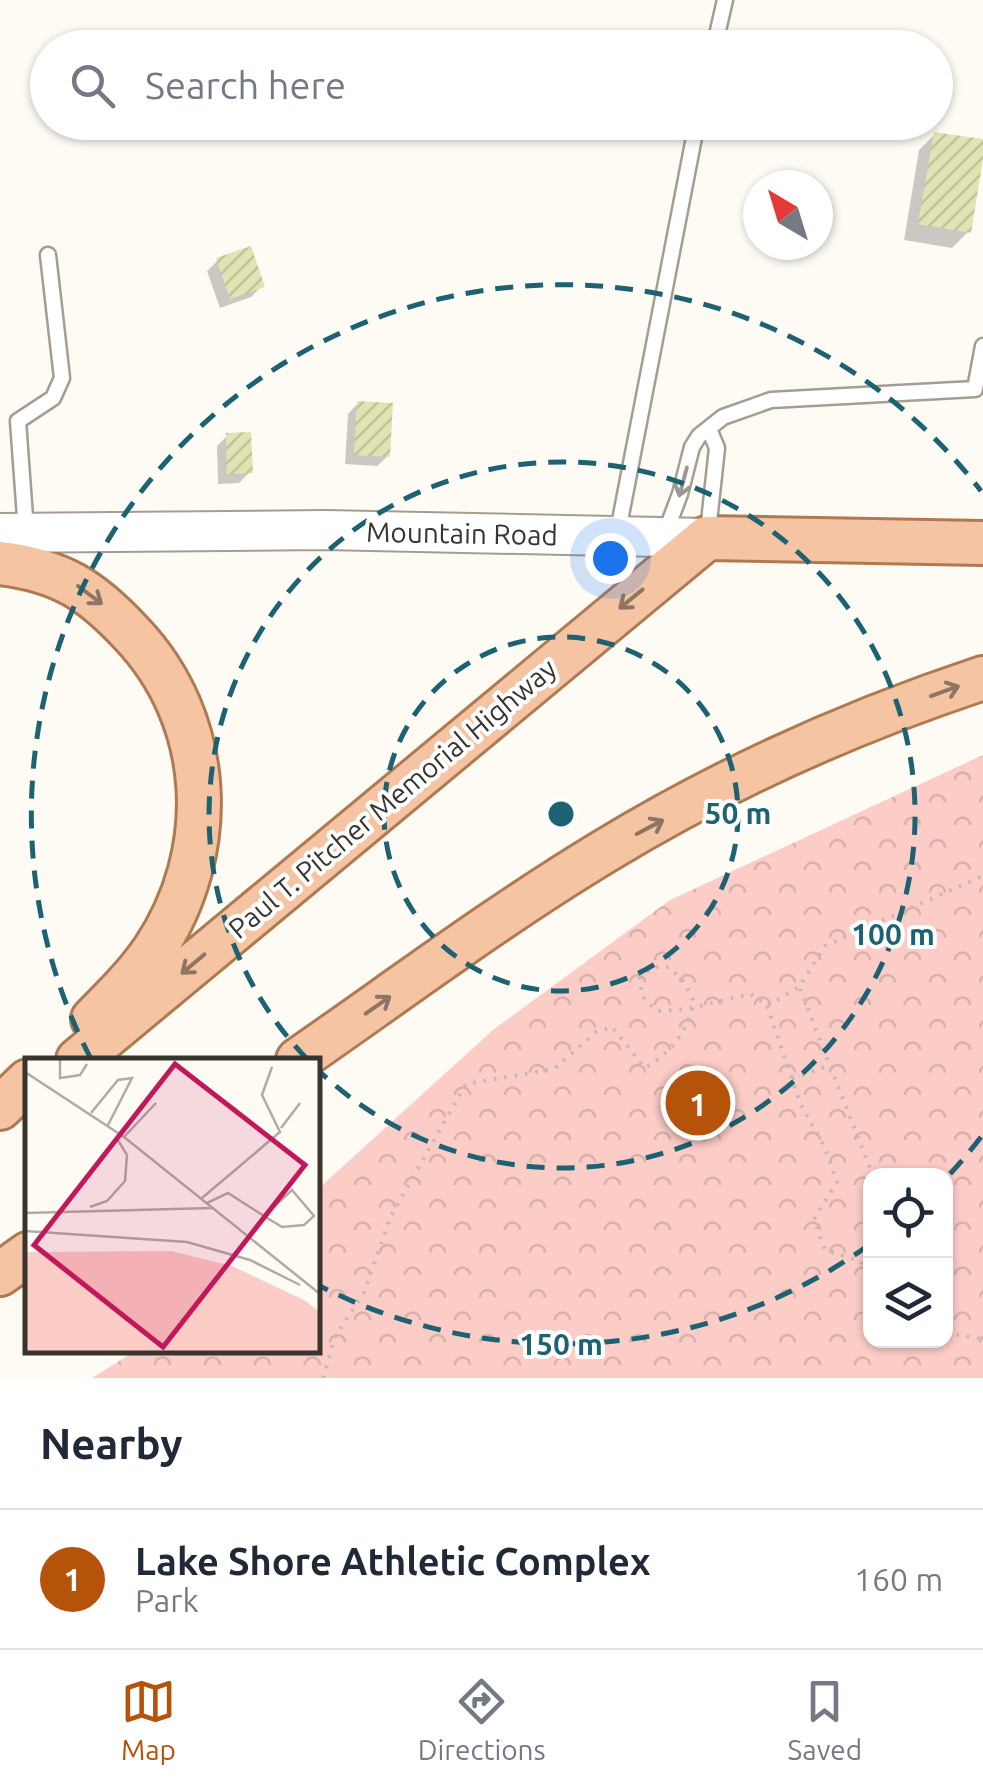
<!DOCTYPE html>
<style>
body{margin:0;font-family:Ubuntu,sans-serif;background:#f2f2f3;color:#1f2937}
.controls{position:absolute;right:30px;bottom:30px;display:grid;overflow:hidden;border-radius:20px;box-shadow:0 2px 8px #0004}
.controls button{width:90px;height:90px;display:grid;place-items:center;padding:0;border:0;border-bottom:2px solid #e0e1e3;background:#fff;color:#1f2937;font:50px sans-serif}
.compass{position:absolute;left:743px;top:170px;width:90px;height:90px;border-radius:50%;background:#fff;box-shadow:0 2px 8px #0004;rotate:322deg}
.you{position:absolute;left:610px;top:558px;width:35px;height:35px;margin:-25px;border:8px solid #fff;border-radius:50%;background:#1a73e8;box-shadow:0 0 0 15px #1a73e833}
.badge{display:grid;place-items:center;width:65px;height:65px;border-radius:50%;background:#b45309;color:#fff;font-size:32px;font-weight:700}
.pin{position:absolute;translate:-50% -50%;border:5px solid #fff;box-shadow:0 2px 10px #0006}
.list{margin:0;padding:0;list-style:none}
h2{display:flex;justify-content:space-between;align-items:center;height:130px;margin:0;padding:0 40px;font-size:42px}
h2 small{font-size:32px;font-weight:400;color:#747a83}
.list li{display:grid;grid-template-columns:65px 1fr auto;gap:30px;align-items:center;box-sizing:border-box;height:140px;padding:0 40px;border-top:2px solid #e0e1e3}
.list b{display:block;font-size:38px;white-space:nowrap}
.list p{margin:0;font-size:32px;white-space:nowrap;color:#747a83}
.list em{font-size:32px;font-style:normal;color:#747a83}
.icon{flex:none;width:55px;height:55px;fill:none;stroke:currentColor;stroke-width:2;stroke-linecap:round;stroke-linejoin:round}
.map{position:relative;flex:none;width:983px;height:1378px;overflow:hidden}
.search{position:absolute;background:#fff;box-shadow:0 2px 8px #0004;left:30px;right:30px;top:30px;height:110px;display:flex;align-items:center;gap:25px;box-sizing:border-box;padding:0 35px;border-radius:55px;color:#747a83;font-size:38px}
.sheet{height:270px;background:#fff}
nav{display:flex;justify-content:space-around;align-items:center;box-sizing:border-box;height:140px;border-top:2px solid #e0e1e3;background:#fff;font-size:28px;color:#747a83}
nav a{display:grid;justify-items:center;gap:5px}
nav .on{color:#b45309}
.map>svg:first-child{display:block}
</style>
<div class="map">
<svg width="983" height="1378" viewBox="0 0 983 1378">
<defs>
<pattern id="park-crowns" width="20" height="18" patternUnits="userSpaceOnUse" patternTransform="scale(2.5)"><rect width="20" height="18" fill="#fcccc6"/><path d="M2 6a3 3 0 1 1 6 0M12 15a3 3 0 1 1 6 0" fill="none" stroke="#d9b0aa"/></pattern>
<pattern id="building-hatch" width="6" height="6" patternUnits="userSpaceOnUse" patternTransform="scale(2.5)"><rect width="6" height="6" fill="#e2e3b2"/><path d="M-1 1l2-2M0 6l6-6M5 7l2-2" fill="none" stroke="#c3c399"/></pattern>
</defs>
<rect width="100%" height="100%" fill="#fefbf5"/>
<path fill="url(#park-crowns)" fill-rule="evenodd" d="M 983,755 L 983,1378 L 92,1378 L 135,1351 L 318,1350 L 318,1189 L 493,1030 L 670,900 ZM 870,1176 L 946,1176 L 946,1340 L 870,1340 Z"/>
<path fill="#0003" d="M 935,134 L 983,142 L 968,232 L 952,248 L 904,240 L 919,150 Z
M 218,260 L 262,286 L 251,297 L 220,308 L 207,271 Z
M 358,403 L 388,456 L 377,466 L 345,464 L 348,414 Z
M 227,436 L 250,472 L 239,483 L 218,484 L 217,446 Z"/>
<path fill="url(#building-hatch)" d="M 934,132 L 983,139 L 983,159 L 971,233 L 918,224 Z
M 251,246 L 265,287 L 230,299 L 216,258 Z
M 357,401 L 393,403 L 390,457 L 354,455 Z
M 251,432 L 253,473 L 227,474 L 226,433 Z"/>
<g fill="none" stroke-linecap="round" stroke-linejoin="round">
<g stroke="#a59d8f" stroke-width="19">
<path id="lane" d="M 714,48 L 725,0
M 26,531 L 18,421 L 53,398 L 62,378 L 48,255
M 708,531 L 717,448 L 709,429
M 665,534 L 680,494 L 692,447 L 699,436 L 723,417 L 771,400 L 975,389 L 983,346
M 617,536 L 697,122"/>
</g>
<g stroke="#a59d8f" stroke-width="42">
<path id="secondary" d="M 0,533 L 325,530 L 707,538"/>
</g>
<g stroke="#af7951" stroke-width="48">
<path id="primary" d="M 0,563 C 60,570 91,590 131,633 C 214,720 220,851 154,950 C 137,975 114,998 93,1019
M 78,1060 L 707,538 L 983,543
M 298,1060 C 399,990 499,915 605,851 C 722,780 853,721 983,678
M 0,1108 L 28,1081
M 0,1274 L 28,1254"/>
</g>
<path stroke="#bfbcb6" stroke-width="4" stroke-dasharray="2.5 8" stroke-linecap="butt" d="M 800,989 L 873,1176
M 767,1006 L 801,1105 L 825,1148 L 837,1182 L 814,1219 L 825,1250 L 860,1261 L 870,1276
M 792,1079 L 830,1065
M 946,1333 L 983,1339
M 323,1378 L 335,1337 L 364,1292 L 391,1216 L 466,1084 L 554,1069 L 596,1032 L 612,1027 L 645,1068 C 671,1052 687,1033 694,1002 L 685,983 L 669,967 L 653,967 L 640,978 L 642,996 L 657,1011 C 689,1011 720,1000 751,994 L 767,1006 L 799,987 L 825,946 L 983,876"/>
<use href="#lane" stroke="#fff" stroke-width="14"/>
<use href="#secondary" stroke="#fff" stroke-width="38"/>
<use href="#primary" stroke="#f5c4a2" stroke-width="42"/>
</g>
<defs><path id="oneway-shaft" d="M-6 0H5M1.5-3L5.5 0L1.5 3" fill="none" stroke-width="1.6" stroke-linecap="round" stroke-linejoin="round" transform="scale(2.5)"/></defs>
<use stroke="#9c9a97" href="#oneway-shaft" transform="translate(683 482) rotate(105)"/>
<g stroke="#8d7563">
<use href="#oneway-shaft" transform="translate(90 595) rotate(37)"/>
<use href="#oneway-shaft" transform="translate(631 599) rotate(141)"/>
<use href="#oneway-shaft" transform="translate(945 691) rotate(-20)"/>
<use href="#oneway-shaft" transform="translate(650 827) rotate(-28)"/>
<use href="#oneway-shaft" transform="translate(193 964) rotate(140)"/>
<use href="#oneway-shaft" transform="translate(378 1005) rotate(-35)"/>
</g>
<g fill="none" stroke="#1c6273" stroke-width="5" stroke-dasharray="18 12">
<circle cx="561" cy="814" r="177"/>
<path d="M307 1059A353 353 0 1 1 318 1070"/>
<path d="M981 1137A530 530 0 0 1 949 1175M869 1245A530 530 0 0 1 320 1286M91 1059A530 530 0 0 1 981 491"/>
</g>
<g text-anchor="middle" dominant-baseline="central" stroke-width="8" stroke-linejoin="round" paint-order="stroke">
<g font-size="28" fill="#38352f" stroke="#fff">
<text transform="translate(462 533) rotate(1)">Mountain Road</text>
<text transform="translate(392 798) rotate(-40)">Paul T. Pitcher Memorial Highway</text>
</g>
</g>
<g transform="translate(25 1058)">
<rect width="295" height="295" fill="#fefbf5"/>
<path d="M 146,193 L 207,208 L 279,242 L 295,254 L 295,295 L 0,295 L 0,194 Z" fill="#fcccc6"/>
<path fill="none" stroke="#afaca6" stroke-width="2.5" d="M 35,0 L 35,20 L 55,17 L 62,6M 0,14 L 99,79 L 295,236M 66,55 L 93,22 L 107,20 L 82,69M 256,70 L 275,45M 99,79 L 131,45M 177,140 L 255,74 L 237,37 L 247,9M 182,145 L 203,135 L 239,158 L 267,132 L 289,158 L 279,167 L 257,169 L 239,158M 65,149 L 82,143 L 100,123 L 102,97 L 91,79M 0,155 L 187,150M 0,173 L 162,184 L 225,202 L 275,227"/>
<path fill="#c2185b" fill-opacity="0.15" stroke="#c2185b" stroke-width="5" d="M 150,6 L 280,107 L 138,289 L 9,187 Z"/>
<rect width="295" height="295" fill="none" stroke="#38352f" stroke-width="5"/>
</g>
<circle cx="561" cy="814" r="15" fill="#1c6273" stroke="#fff" stroke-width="5"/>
<g font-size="30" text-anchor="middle" font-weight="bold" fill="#1c6273" stroke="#fff" stroke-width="8" stroke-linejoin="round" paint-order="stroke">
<text x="738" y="824">50 m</text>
<text x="893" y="945">100 m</text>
<text x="561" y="1355">150 m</text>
</g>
</svg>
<div class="controls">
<button><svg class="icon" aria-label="locate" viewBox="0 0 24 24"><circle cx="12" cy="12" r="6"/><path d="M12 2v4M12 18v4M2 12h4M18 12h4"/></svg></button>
<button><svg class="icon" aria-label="layers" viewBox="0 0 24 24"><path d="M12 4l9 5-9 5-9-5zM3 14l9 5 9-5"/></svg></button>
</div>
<svg class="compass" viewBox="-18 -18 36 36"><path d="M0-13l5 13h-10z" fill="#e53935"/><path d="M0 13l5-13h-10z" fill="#747a83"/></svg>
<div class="you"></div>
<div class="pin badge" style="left:698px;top:1103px">1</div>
<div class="search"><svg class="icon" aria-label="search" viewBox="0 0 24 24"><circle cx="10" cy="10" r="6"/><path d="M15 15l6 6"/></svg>Search here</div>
</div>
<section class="sheet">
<h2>Nearby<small></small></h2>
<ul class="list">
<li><span class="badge">1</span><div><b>Lake Shore Athletic Complex</b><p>Park</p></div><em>160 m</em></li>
</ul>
</section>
<nav>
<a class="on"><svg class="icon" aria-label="map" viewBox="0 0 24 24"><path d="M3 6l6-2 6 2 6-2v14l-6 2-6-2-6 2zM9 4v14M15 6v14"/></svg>Map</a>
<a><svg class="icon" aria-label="directions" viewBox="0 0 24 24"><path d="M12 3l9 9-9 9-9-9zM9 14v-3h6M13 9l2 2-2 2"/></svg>Directions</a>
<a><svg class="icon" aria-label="saved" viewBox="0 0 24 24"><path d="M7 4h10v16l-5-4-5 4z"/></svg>Saved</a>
</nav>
